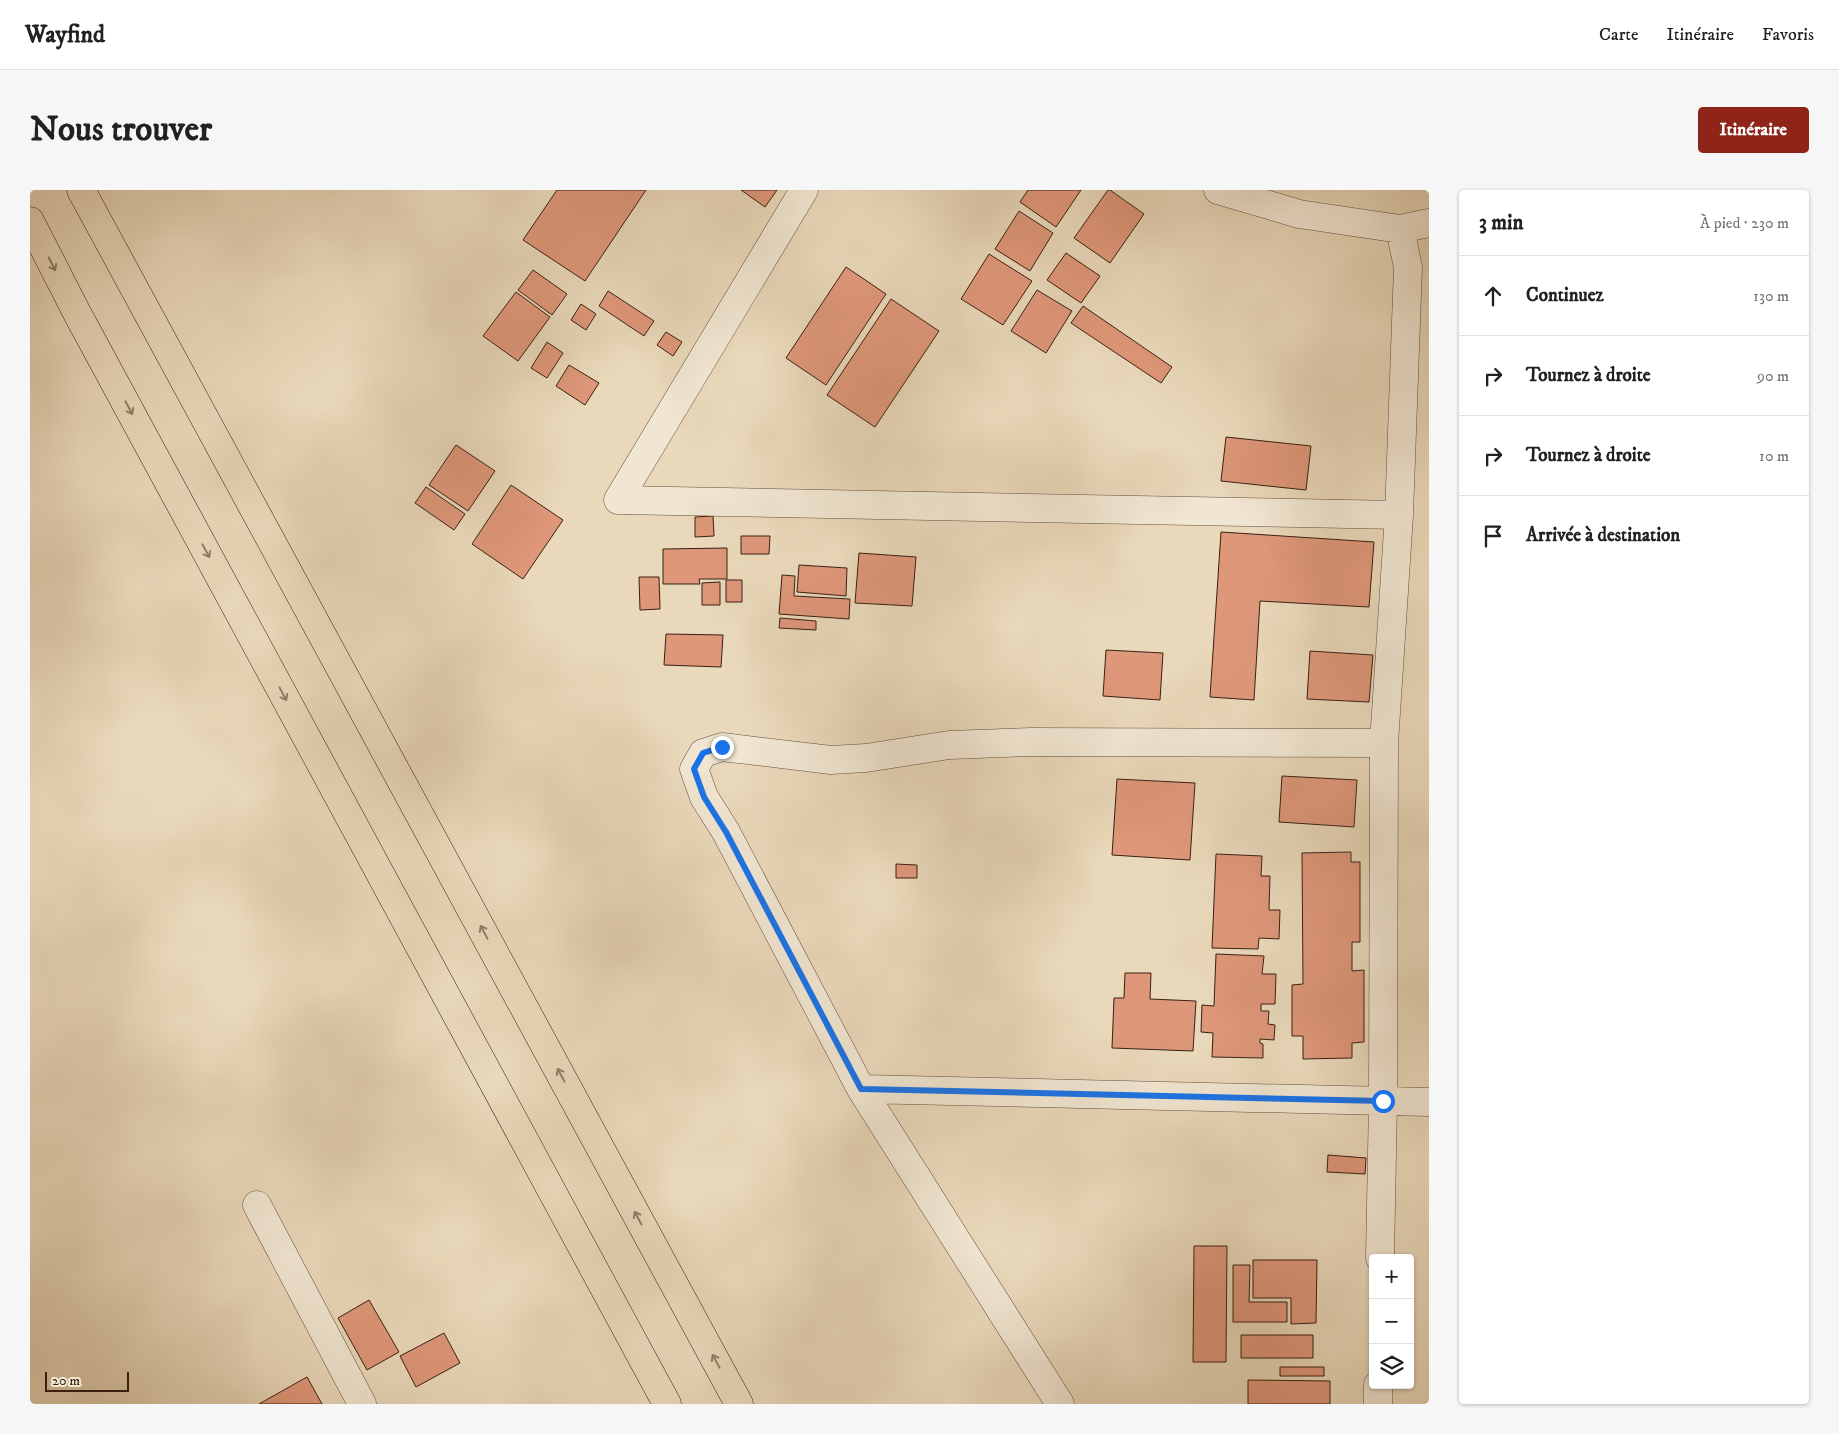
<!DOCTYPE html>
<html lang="fr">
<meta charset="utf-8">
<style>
body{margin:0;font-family:"IM FELL DW Pica",serif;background:#f6f6f6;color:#202124}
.controls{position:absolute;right:15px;bottom:15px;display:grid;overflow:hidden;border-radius:5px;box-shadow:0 1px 4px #0004}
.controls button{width:45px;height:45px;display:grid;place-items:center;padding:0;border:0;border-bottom:1px solid #e0e0e0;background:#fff;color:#202124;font:25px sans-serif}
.scale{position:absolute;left:15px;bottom:12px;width:84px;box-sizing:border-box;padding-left:5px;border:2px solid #392013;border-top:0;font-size:14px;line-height:18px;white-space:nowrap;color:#392013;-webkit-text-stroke:4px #f1e6d2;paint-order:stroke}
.stop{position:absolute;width:15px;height:15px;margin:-11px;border:4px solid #1a73e8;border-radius:50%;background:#fff}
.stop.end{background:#1a73e8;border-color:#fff;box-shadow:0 1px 5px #0008}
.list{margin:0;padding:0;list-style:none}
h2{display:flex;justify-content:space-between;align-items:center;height:65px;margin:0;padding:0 20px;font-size:21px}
h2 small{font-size:16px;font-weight:400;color:#757577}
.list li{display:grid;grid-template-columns:32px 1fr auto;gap:15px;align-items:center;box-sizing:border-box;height:80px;padding:0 20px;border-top:1px solid #e0e0e0}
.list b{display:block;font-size:19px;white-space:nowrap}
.list em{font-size:16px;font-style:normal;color:#757577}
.icon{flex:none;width:28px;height:28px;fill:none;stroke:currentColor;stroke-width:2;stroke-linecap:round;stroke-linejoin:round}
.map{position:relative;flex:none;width:1399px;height:1214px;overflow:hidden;border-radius:5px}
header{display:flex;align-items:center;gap:30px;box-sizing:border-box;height:70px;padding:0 25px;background:#fff;border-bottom:1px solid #e0e0e0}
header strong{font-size:24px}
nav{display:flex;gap:28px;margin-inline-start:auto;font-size:18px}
.intro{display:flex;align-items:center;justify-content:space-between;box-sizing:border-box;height:120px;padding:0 30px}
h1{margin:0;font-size:35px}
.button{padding:12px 22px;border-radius:5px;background:#8f2418;color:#fff;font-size:18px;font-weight:700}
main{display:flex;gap:30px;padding:0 30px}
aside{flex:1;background:#fff;border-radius:5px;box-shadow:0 1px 4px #0004}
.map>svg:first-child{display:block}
</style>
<header>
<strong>Wayfind</strong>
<nav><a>Carte</a><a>Itinéraire</a><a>Favoris</a></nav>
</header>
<div class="intro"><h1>Nous trouver</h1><a class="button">Itinéraire</a></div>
<main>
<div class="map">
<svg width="1399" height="1214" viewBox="0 0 1399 1214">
<rect width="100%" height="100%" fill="#e9d8ba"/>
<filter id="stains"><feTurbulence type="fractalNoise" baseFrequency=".004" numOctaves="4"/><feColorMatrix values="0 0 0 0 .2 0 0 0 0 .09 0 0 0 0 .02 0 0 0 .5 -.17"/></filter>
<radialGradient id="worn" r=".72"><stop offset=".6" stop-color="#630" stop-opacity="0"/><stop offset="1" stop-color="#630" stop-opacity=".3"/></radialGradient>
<path fill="#de9779" stroke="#392013" d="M 527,0 L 616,0 L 555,91 L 493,50 Z
M 711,0 L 747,0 L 735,17 Z
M 998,0 L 1051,0 L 1026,37 L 990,12 Z
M 1078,0 L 1080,0 L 1114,24 L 1080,73 L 1044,48 Z
M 989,21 L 1023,43 L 1000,81 L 965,59 Z
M 1036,63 L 1070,86 L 1051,113 L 1017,90 Z
M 959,64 L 1002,91 L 973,135 L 931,109 Z
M 816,77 L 856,104 L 796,195 L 756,168 Z
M 503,80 L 537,104 L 522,125 L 488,100 Z
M 1007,100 L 1042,121 L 1016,163 L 981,141 Z
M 578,101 L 624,131 L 614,146 L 569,116 Z
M 486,102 L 520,127 L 488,171 L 453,146 Z
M 861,109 L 909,141 L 845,237 L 797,205 Z
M 551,114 L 566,124 L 556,140 L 541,130 Z
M 1053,116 L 1142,177 L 1131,193 L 1041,133 Z
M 636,142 L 652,152 L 643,166 L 627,155 Z
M 517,152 L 533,163 L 517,188 L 501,178 Z
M 539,175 L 569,193 L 555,215 L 526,196 Z
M 1196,247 L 1281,256 L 1276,300 L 1191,291 Z
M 426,255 L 465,281 L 438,321 L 399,295 Z
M 481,295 L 533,330 L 493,389 L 442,354 Z
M 396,297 L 435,324 L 424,340 L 385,313 Z
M 683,326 L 684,346 L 665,347 L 665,327 Z
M 1191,342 L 1344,352 L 1339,417 L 1230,411 L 1224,510 L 1180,507 Z
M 711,346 L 740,346 L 739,364 L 711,364 Z
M 697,358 L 697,389 L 669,389 L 670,394 L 633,394 L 633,359 Z
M 829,363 L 886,367 L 882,416 L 825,413 Z
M 769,375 L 817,378 L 816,406 L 767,402 Z
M 752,385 L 765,386 L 764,406 L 820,409 L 819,429 L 749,424 Z
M 609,387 L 629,387 L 630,419 L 610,420 Z
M 696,390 L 712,390 L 712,412 L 696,412 Z
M 690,392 L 690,415 L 672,415 L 672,393 Z
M 750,428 L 786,431 L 786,440 L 749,438 Z
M 636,444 L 693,445 L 691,477 L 634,475 Z
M 1076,460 L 1133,463 L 1130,510 L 1073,506 Z
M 1280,461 L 1343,465 L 1339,512 L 1277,509 Z
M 1252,586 L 1327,590 L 1324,637 L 1249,632 Z
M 1087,589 L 1165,593 L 1160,670 L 1082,665 Z
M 1321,662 L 1321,672 L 1330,672 L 1330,752 L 1322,752 L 1322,781 L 1334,780 L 1334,852 L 1322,853 L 1322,868 L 1273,869 L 1273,846 L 1262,846 L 1262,795 L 1273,794 L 1272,663 Z
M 1186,664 L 1232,666 L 1231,686 L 1240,686 L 1239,720 L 1250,720 L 1249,749 L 1229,748 L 1228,759 L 1182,758 Z
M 866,674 L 887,675 L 887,688 L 866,688 Z
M 1186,764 L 1234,766 L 1232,784 L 1246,784 L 1245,814 L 1231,814 L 1231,821 L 1239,821 L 1238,834 L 1245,835 L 1244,850 L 1230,849 L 1230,853 L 1233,854 L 1233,868 L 1182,867 L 1183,843 L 1171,842 L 1172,815 L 1184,816 Z
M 1095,783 L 1121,783 L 1120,809 L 1166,811 L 1163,861 L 1082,858 L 1084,808 L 1094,808 Z
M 1298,965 L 1336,968 L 1335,984 L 1297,982 Z
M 1164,1056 L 1197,1056 L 1196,1172 L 1163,1172 Z
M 1223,1070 L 1287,1070 L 1286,1133 L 1261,1134 L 1261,1108 L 1223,1108 Z
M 1203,1075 L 1220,1075 L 1219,1112 L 1257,1112 L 1257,1132 L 1203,1132 Z
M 339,1110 L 369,1162 L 337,1180 L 308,1128 Z
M 414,1143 L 430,1173 L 386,1197 L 370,1166 Z
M 1211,1145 L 1283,1145 L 1283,1168 L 1211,1168 Z
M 1250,1177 L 1294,1177 L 1294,1186 L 1250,1186 Z
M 277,1187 L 292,1214 L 229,1214 Z
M 1218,1190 L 1300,1191 L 1300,1214 L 1218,1214 Z"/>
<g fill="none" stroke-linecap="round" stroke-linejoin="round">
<g stroke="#654e3d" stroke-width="29">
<path id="minor" d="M 774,0 L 588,310 L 1369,325
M 1188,0 L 1269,24 L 1370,39 L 1399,33
M 831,899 L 1399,912
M 227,1015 L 332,1214
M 1350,1068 L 1353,911 L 1354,553 L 1369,325 L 1378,77 L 1370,39
M 1030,1214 L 831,899 L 696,642 L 674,607 L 664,579 L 673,563 L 692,557 L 801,570 L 836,568 L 919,555 L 1002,552 L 1354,553
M 1348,1214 L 1348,1195"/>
</g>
<g stroke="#392013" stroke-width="29">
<path id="major" d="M 51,0 L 709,1214
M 0,31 L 47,123 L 637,1214"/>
</g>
<use href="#minor" stroke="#f1e6d2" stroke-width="28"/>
<use href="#major" stroke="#e9d8ba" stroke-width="28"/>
</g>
<defs><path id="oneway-shaft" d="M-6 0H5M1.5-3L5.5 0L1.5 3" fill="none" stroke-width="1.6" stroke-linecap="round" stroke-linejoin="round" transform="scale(1.25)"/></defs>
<g stroke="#917c66">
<use href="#oneway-shaft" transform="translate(22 74) rotate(63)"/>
<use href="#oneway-shaft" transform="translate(99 218) rotate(62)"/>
<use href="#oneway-shaft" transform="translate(176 361) rotate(62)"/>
<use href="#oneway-shaft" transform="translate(253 504) rotate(62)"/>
<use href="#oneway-shaft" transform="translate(454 742) rotate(-118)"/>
<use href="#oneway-shaft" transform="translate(531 885) rotate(-118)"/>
<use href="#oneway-shaft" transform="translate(608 1028) rotate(-118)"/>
<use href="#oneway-shaft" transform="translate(686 1171) rotate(-118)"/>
</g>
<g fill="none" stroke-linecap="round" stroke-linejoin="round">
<path stroke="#1a73e8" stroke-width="6" d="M 692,557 L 673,563 L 664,579 L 674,607 L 696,642 L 831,899 L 1353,911"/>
</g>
<rect width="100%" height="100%" filter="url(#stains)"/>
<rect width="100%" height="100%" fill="url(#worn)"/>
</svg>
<div class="controls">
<button>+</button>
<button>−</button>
<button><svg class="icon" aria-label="layers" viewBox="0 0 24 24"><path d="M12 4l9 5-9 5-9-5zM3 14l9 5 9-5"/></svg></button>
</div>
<div class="scale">20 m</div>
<div class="stop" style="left:1353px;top:911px"></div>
<div class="stop end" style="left:692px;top:557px"></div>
</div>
<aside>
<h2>3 min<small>À pied · 230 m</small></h2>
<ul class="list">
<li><svg class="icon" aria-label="ahead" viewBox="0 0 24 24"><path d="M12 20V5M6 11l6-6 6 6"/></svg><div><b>Continuez</b></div><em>130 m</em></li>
<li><svg class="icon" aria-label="right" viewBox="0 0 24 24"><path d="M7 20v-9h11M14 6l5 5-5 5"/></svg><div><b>Tournez à droite</b></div><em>90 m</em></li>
<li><svg class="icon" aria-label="right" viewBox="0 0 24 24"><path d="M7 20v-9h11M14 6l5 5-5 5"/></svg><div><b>Tournez à droite</b></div><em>10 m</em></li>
<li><svg class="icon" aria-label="arrive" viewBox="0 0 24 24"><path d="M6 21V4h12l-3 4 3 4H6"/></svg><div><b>Arrivée à destination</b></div></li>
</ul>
</aside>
</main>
